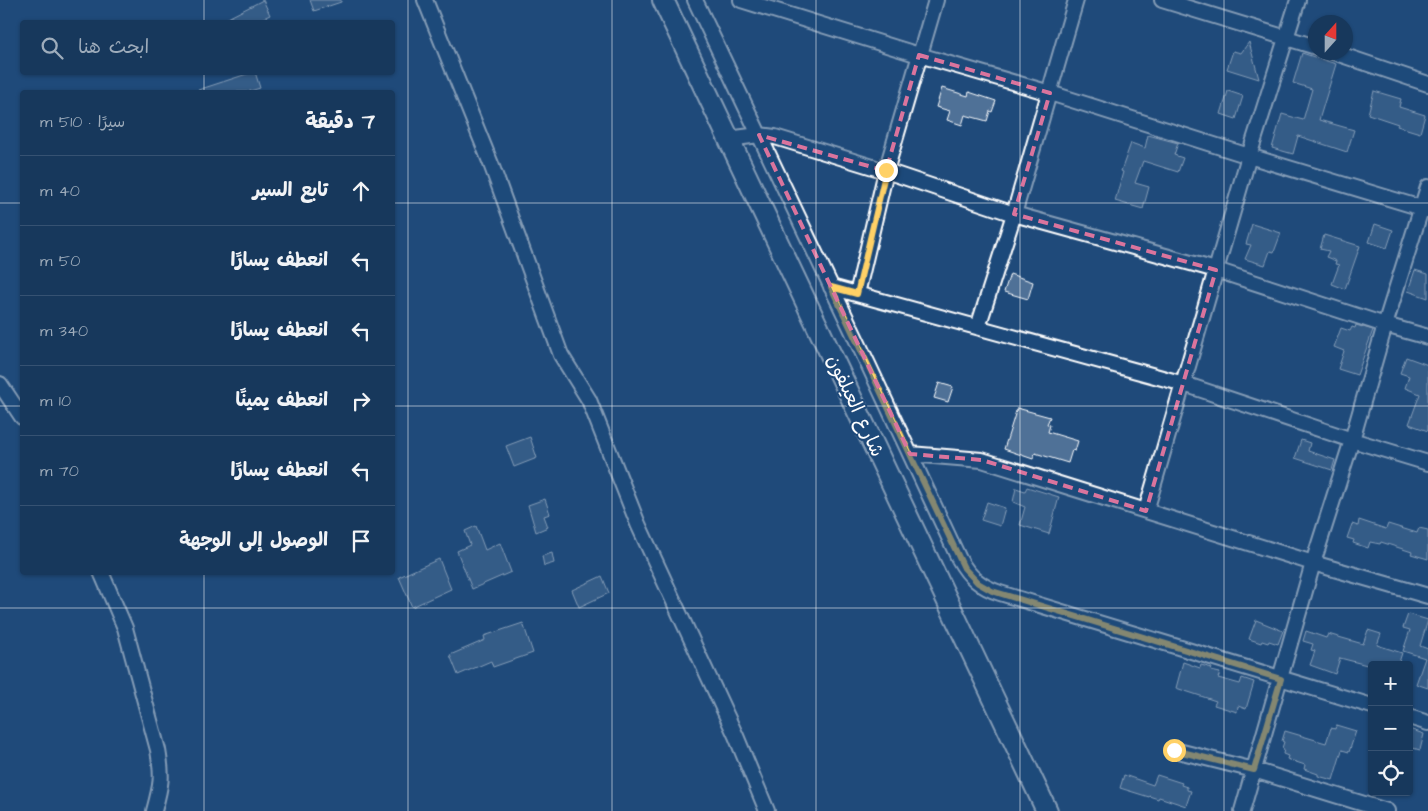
<!DOCTYPE html>
<html lang="ar">
<meta charset="utf-8">
<style>
body{margin:0;font-family:"Architects Daughter","Playpen Sans Arabic",sans-serif;background:#244365;color:#f1f3f6;direction:rtl}
.controls{position:absolute;right:15px;bottom:15px;display:grid;overflow:hidden;border-radius:5px;box-shadow:0 1px 4px #0004}
.controls button{width:45px;height:45px;display:grid;place-items:center;padding:0;border:0;border-bottom:1px solid #365272;background:#17385c;color:#f1f3f6;font:25px sans-serif}
.compass{position:absolute;left:1308px;top:15px;width:45px;height:45px;border-radius:50%;background:#17385c;box-shadow:0 1px 4px #0004;rotate:21deg}
.stop{position:absolute;width:15px;height:15px;margin:-11px;border:4px solid #ffd166;border-radius:50%;background:#fff}
.stop.end{background:#ffd166;border-color:#fff;box-shadow:0 1px 5px #0008}
.list{margin:0;padding:0;list-style:none}
h2{display:flex;justify-content:space-between;align-items:center;height:65px;margin:0;padding:0 20px;font-size:21px}
h2 small{font-size:16px;font-weight:400;color:#9eacbb}
.list li{display:grid;grid-template-columns:32px 1fr auto;gap:15px;align-items:center;box-sizing:border-box;height:70px;padding:0 20px;border-top:1px solid #365272}
.list b{display:block;font-size:19px;white-space:nowrap}
.list em{font-size:16px;font-style:normal;color:#9eacbb}
.icon{flex:none;width:28px;height:28px;fill:none;stroke:currentColor;stroke-width:2;stroke-linecap:round;stroke-linejoin:round}
.map{position:relative;flex:none;width:1428px;height:811px;overflow:hidden;direction:ltr}
.search{position:absolute;background:#17385c;box-shadow:0 1px 4px #0004;left:20px;top:20px;width:375px;height:55px;display:flex;align-items:center;gap:12px;box-sizing:border-box;padding:0 18px;border-radius:5px;color:#9eacbb;font-size:19px}
.panel{position:absolute;background:#17385c;box-shadow:0 1px 4px #0004;left:20px;top:90px;width:375px;height:485px;border-radius:5px;direction:rtl}
.map>svg:first-child{display:block}
</style>
<div class="map">
<svg width="1428" height="811" viewBox="0 0 1428 811">
<rect width="100%" height="100%" fill="#1f4a7a"/>
<filter id="ink" filterUnits="userSpaceOnUse"><feTurbulence type="fractalNoise" baseFrequency=".02" numOctaves="2"/><feDisplacementMap in="SourceGraphic" scale="10" xChannelSelector="R" yChannelSelector="G"/><feConvolveMatrix kernelMatrix="1 2 1 2 8 2 1 2 1" color-interpolation-filters="sRGB"/></filter>
<g filter="url(#ink)">
<path fill="#507197" stroke="#fff" d="M 263,0 L 270,15 L 255,22 L 220,22 Z
M 310,0 L 341,0 L 341,2 L 314,11 Z
M 1249,42 L 1259,79 L 1227,69 L 1233,51 L 1241,53 Z
M 1302,53 L 1336,64 L 1319,120 L 1354,130 L 1347,152 L 1298,136 L 1293,154 L 1272,148 L 1282,114 L 1303,120 L 1312,89 L 1293,83 Z
M 253,72 L 255,72 L 260,88 L 247,92 L 198,92 L 198,90 Z
M 942,88 L 968,96 L 969,92 L 996,101 L 992,112 L 990,111 L 987,121 L 965,115 L 962,125 L 947,120 L 950,111 L 936,107 Z
M 1228,91 L 1243,96 L 1236,119 L 1221,114 Z
M 1374,91 L 1401,99 L 1399,107 L 1425,115 L 1420,133 L 1397,126 L 1398,124 L 1368,114 Z
M 1148,135 L 1178,143 L 1174,155 L 1183,158 L 1178,172 L 1143,161 L 1135,183 L 1149,187 L 1143,209 L 1115,201 L 1123,172 L 1121,171 L 1131,143 L 1145,148 Z
M 1252,224 L 1281,233 L 1274,252 L 1270,251 L 1265,265 L 1245,259 L 1251,245 L 1246,244 Z
M 1375,224 L 1393,230 L 1387,248 L 1369,242 Z
M 1324,235 L 1360,246 L 1345,289 L 1332,284 L 1339,265 L 1335,264 L 1336,261 L 1326,257 L 1329,251 L 1320,249 Z
M 1415,270 L 1428,274 L 1428,298 L 1408,291 Z
M 1010,274 L 1033,282 L 1028,299 L 1004,292 Z
M 1356,325 L 1373,330 L 1357,375 L 1338,369 L 1344,351 L 1334,347 L 1341,328 L 1350,331 L 1352,327 L 1355,328 Z
M 1406,357 L 1428,365 L 1428,431 L 1409,424 L 1420,394 L 1405,388 L 1409,376 L 1400,373 Z
M 939,383 L 953,387 L 948,402 L 934,398 Z
M 1017,408 L 1050,417 L 1047,424 L 1050,425 L 1048,432 L 1078,441 L 1075,451 L 1072,450 L 1068,463 L 1035,453 L 1033,459 L 1004,449 Z
M 530,437 L 537,458 L 514,467 L 506,446 Z
M 1301,440 L 1310,443 L 1308,451 L 1335,460 L 1332,470 L 1295,458 Z
M 1027,487 L 1059,497 L 1049,534 L 1020,525 L 1025,507 L 1013,502 L 1016,488 L 1025,491 Z
M 545,499 L 550,514 L 544,516 L 548,527 L 536,532 L 528,505 Z
M 987,502 L 1005,508 L 1000,526 L 981,520 Z
M 1359,520 L 1386,529 L 1388,524 L 1417,533 L 1419,528 L 1428,530 L 1428,559 L 1411,554 L 1412,552 L 1381,542 L 1380,544 L 1370,542 L 1368,548 L 1353,543 L 1354,540 L 1347,538 L 1352,524 L 1358,526 Z
M 476,526 L 485,550 L 500,543 L 511,572 L 472,589 L 457,551 L 470,545 L 465,531 Z
M 552,553 L 554,563 L 544,566 L 542,556 Z
M 439,559 L 451,589 L 412,607 L 399,577 Z
M 602,576 L 609,593 L 579,607 L 572,590 Z
M 1408,614 L 1428,620 L 1420,646 L 1428,649 L 1428,688 L 1416,684 L 1425,658 L 1403,651 L 1410,630 L 1403,628 Z
M 1256,620 L 1283,631 L 1278,644 L 1269,641 L 1268,643 L 1262,641 L 1261,643 L 1249,639 Z
M 523,623 L 533,653 L 493,667 L 491,661 L 458,675 L 450,655 L 485,640 L 484,636 Z
M 1368,630 L 1381,634 L 1377,645 L 1402,653 L 1398,665 L 1367,665 L 1340,658 L 1335,674 L 1310,665 L 1315,651 L 1311,650 L 1313,644 L 1303,641 L 1306,631 L 1326,638 L 1328,634 L 1363,644 Z
M 1183,662 L 1200,668 L 1201,665 L 1212,668 L 1211,671 L 1220,673 L 1218,678 L 1240,684 L 1242,678 L 1254,682 L 1246,709 L 1238,706 L 1237,712 L 1214,705 L 1216,701 L 1176,688 Z
M 1336,725 L 1356,731 L 1349,752 L 1342,750 L 1333,780 L 1318,776 L 1318,774 L 1304,769 L 1305,765 L 1287,759 L 1288,756 L 1283,754 L 1284,749 L 1282,748 L 1284,742 L 1282,741 L 1285,731 L 1326,743 L 1331,728 L 1335,729 Z
M 1409,729 L 1424,734 L 1420,750 L 1409,747 Z
M 1124,775 L 1153,785 L 1157,775 L 1182,783 L 1181,785 L 1187,787 L 1187,790 L 1191,791 L 1186,806 L 1159,797 L 1158,799 L 1149,796 L 1149,797 L 1120,788 Z"/>
<g fill="none" stroke-linecap="round" stroke-linejoin="round">
<g stroke="#fff" stroke-width="18">
<path id="minor" d="M 425,0 L 491,164 L 561,355 L 589,400 L 638,524 L 736,736 L 767,811
M 695,0 L 868,364 L 959,559 C 969,577 981,587 1000,593 L 1372,706
M 741,0 L 919,55 L 1050,93 L 1249,156 L 1428,210
M 1162,0 L 1316,47
M 1333,52 L 1428,84
M 728,139 L 759,135 L 775,137 L 886,171 L 1014,214 L 1216,270 L 1385,325 L 1428,337
M 831,287 L 1184,384 L 1352,440 L 1428,463
M 857,294 L 886,171 L 936,0
M 978,327 L 1014,214 L 1076,0
M 0,384 L 22,417
M 910,454 L 982,460 L 1313,563 L 1428,596
M 1146,511 L 1249,156 L 1298,0
M 101,572 L 125,628 L 158,750 C 163,778 161,785 154,811
M 1409,717 L 1428,723
M 1174,750 L 1254,770 L 1387,811
M 1242,811 L 1313,563 L 1352,440 L 1385,325 L 1428,187"/>
</g>
<g stroke="#fff" stroke-width="24">
<path id="highway" d="M 663,0 L 1047,811"/>
</g>
<use href="#minor" stroke="#1f4a7a" stroke-width="14"/>
<use href="#highway" stroke="#1f4a7a" stroke-width="20"/>
</g>
</g>
<g fill="none" stroke-linecap="round" stroke-linejoin="round" filter="url(#ink)">
<path stroke="#ffd166" stroke-width="6" d="M 886,170 L 857,294 L 831,287 L 964,568 L 978,583 L 992,591 L 1281,679 L 1254,770 L 1174,750"/>
</g>
<path d="M0 0H1428V811H0ZM 919,55 L 1050,93 L 1014,214 L 1216,270 L 1146,511 L 982,460 L 910,454 L 759,135 L 886,171 Z" fill="#1f4a7a" fill-opacity=".55" fill-rule="evenodd"/>
<path fill="none" stroke="#da749d" stroke-width="4" stroke-dasharray="10 6" stroke-linejoin="round" d="M 919,55 L 1050,93 L 1014,214 L 1216,270 L 1146,511 L 982,460 L 910,454 L 759,135 L 886,171 Z"/>
<path fill="none" stroke="#fff" stroke-width="1" stroke-opacity="0.55" d="M 204,0 L 204,22M 408,0 L 408,811M 612,0 L 612,811M 816,0 L 816,811M 1020,0 L 1020,811M 1224,0 L 1224,811M 204,72 L 204,92M 0,203 L 22,203M 392,203 L 1428,203M 0,406 L 22,406M 392,406 L 1428,406M 204,572 L 204,811M 0,608 L 1428,608"/>
<g text-anchor="middle" dominant-baseline="central" stroke-width="4" stroke-linejoin="round" paint-order="stroke">
<g font-size="19" fill="#fff" stroke="#1f4a7a">
<text transform="translate(855 406) rotate(65)">شارع العيلفون</text>
</g>
</g>
</svg>
<div class="controls">
<button>+</button>
<button>−</button>
<button><svg class="icon" aria-label="locate" viewBox="0 0 24 24"><circle cx="12" cy="12" r="6"/><path d="M12 2v4M12 18v4M2 12h4M18 12h4"/></svg></button>
</div>
<svg class="compass" viewBox="-18 -18 36 36"><path d="M0-13l5 13h-10z" fill="#e53935"/><path d="M0 13l5-13h-10z" fill="#9eacbb"/></svg>
<div class="stop" style="left:1174px;top:750px"></div>
<div class="stop end" style="left:886px;top:170px"></div>
<div class="search"><svg class="icon" aria-label="search" viewBox="0 0 24 24"><circle cx="10" cy="10" r="6"/><path d="M15 15l6 6"/></svg>ابحث هنا</div>
<section class="panel">
<h2>7 دقيقة<small>سيرًا · 510 m</small></h2>
<ul class="list">
<li><svg class="icon" aria-label="ahead" viewBox="0 0 24 24"><path d="M12 20V5M6 11l6-6 6 6"/></svg><div><b>تابع السير</b></div><em>40 m</em></li>
<li><svg class="icon" aria-label="left" viewBox="0 0 24 24"><path d="M17 20v-9H6M10 6l-5 5 5 5"/></svg><div><b>انعطف يسارًا</b></div><em>50 m</em></li>
<li><svg class="icon" aria-label="left" viewBox="0 0 24 24"><path d="M17 20v-9H6M10 6l-5 5 5 5"/></svg><div><b>انعطف يسارًا</b></div><em>340 m</em></li>
<li><svg class="icon" aria-label="right" viewBox="0 0 24 24"><path d="M7 20v-9h11M14 6l5 5-5 5"/></svg><div><b>انعطف يمينًا</b></div><em>10 m</em></li>
<li><svg class="icon" aria-label="left" viewBox="0 0 24 24"><path d="M17 20v-9H6M10 6l-5 5 5 5"/></svg><div><b>انعطف يسارًا</b></div><em>70 m</em></li>
<li><svg class="icon" aria-label="arrive" viewBox="0 0 24 24"><path d="M6 21V4h12l-3 4 3 4H6"/></svg><div><b>الوصول إلى الوجهة</b></div></li>
</ul>
</section>
</div>
